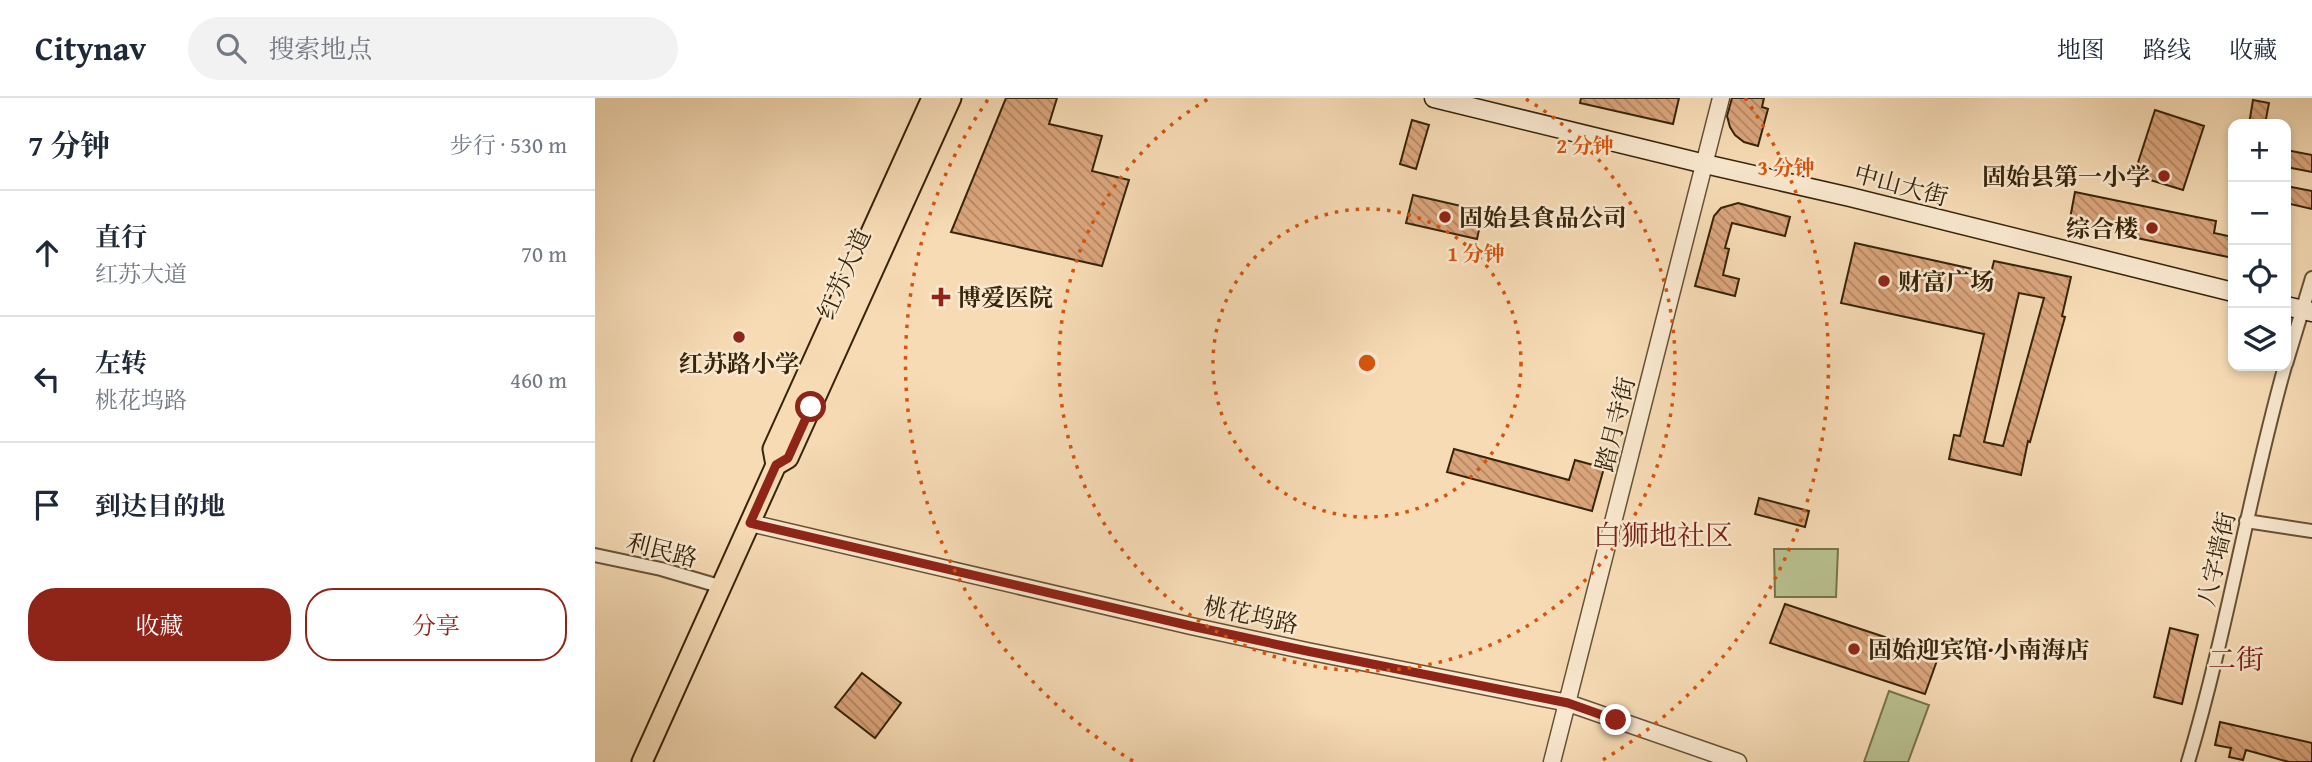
<!DOCTYPE html>
<html lang="zh">
<meta charset="utf-8">
<style>
body{margin:0;font-family:"Gentium Book Plus","Noto Serif SC",serif;background:#f2f2f3;color:#1f2937}
.controls{position:absolute;right:21px;top:21px;display:grid;overflow:hidden;border-radius:14px;box-shadow:0 4px 10px #0003}
.controls button{width:63px;height:63px;display:grid;place-items:center;padding:0;border:0;border-bottom:2px solid #e0e1e3;background:#fff;color:#1f2937;font:35px sans-serif}
.stop{position:absolute;width:21px;height:21px;margin:-16px;border:5px solid #8f2418;border-radius:50%;background:#fff}
.stop.end{background:#8f2418;border-color:#fff;box-shadow:0 2px 7px #0008}
.list{margin:0;padding:0;list-style:none}
h2{display:flex;justify-content:space-between;align-items:center;height:91px;margin:0;padding:0 28px;font-size:30px}
h2 small{font-size:23px;font-weight:400;color:#747a83}
.list li{display:grid;grid-template-columns:46px 1fr auto;gap:21px;align-items:center;box-sizing:border-box;height:126px;padding:0 28px;border-top:2px solid #e0e1e3}
.list b{display:block;font-size:26px;white-space:nowrap}
.list p{margin:0;font-size:23px;white-space:nowrap;color:#747a83}
.list em{font-size:23px;font-style:normal;color:#747a83}
.actions{display:flex;gap:14px;padding:21px 28px}
.actions a{flex:1;padding:16px 0;border:2px solid #8f2418;border-radius:28px;text-align:center;font-size:24px;color:#8f2418}
.actions .main{background:#8f2418;color:#fff}
.icon{flex:none;width:38px;height:38px;fill:none;stroke:currentColor;stroke-width:2;stroke-linecap:round;stroke-linejoin:round}
.map{position:relative;flex:none;width:1717px;height:664px;overflow:hidden}
header{display:flex;align-items:center;gap:42px;box-sizing:border-box;height:98px;padding:0 35px;background:#fff;border-bottom:2px solid #e0e1e3}
header strong{font-size:33px}
nav{display:flex;gap:38px;margin-inline-start:auto;font-size:24px}
.search{width:490px;height:63px;background:#f2f2f3;display:flex;align-items:center;gap:18px;box-sizing:border-box;padding:0 24px;border-radius:38px;color:#747a83;font-size:26px}
main{display:flex}
aside{flex:1;background:#fff}
.map>svg:first-child{display:block}
</style>
<header>
<strong>Citynav</strong>
<div class="search"><svg class="icon" aria-label="search" viewBox="0 0 24 24"><circle cx="10" cy="10" r="6"/><path d="M15 15l6 6"/></svg>搜索地点</div>
<nav><a>地图</a><a>路线</a><a>收藏</a></nav>
</header>
<main>
<aside>
<h2>7 分钟<small>步行 · 530 m</small></h2>
<ul class="list">
<li><svg class="icon" aria-label="ahead" viewBox="0 0 24 24"><path d="M12 20V5M6 11l6-6 6 6"/></svg><div><b>直行</b><p>红苏大道</p></div><em>70 m</em></li>
<li><svg class="icon" aria-label="left" viewBox="0 0 24 24"><path d="M17 20v-9H6M10 6l-5 5 5 5"/></svg><div><b>左转</b><p>桃花坞路</p></div><em>460 m</em></li>
<li><svg class="icon" aria-label="arrive" viewBox="0 0 24 24"><path d="M6 21V4h12l-3 4 3 4H6"/></svg><div><b>到达目的地</b></div></li>
</ul>
<div class="actions"><a class="main">收藏</a><a>分享</a></div>
</aside>
<div class="map">
<svg width="1717" height="664" viewBox="0 0 1717 664">
<defs>
<pattern id="building-back-hatch" width="6" height="6" patternUnits="userSpaceOnUse" patternTransform="scale(1.75)"><rect width="6" height="6" fill="#dba57c"/><path d="M-1 5l2 2M0 0l6 6M5-1l2 2" fill="none" stroke="#b28664"/></pattern>
</defs>
<rect width="100%" height="100%" fill="#f6dbb5"/>
<filter id="stains"><feTurbulence type="fractalNoise" baseFrequency=".00286" numOctaves="4"/><feColorMatrix values="0 0 0 0 .2 0 0 0 0 .09 0 0 0 0 .02 0 0 0 .5 -.17"/></filter>
<radialGradient id="worn" r=".72"><stop offset=".6" stop-color="#630" stop-opacity="0"/><stop offset="1" stop-color="#630" stop-opacity=".3"/></radialGradient>
<path fill="#b9c190" stroke="#78724d" stroke-width="2" d="M 1179,451 L 1243,451 L 1241,499 L 1180,499 Z
M 1294,593 L 1334,607 L 1313,664 L 1269,664 Z"/>
<path fill="url(#building-back-hatch)" stroke="#37240a" stroke-width="2" fill-rule="evenodd" d="M 411,0 L 462,0 L 454,26 L 507,38 L 497,73 L 534,82 L 507,168 L 356,134 Z
M 986,0 L 1084,0 L 1078,26 L 985,5 Z
M 1137,0 L 1169,0 L 1167,9 L 1173,11 L 1163,48 L 1149,44 L 1140,37 L 1135,29 L 1132,18 Z
M 1658,2 L 1674,5 L 1670,26 L 1654,26 Z
M 1560,12 L 1609,28 L 1588,92 L 1539,77 Z
M 817,22 L 834,27 L 821,71 L 805,66 Z
M 1691,52 L 1717,57 L 1717,74 L 1691,69 Z
M 1691,88 L 1717,93 L 1717,111 L 1691,105 Z
M 1480,94 L 1621,123 L 1619,135 L 1638,139 L 1638,160 L 1474,126 Z
M 818,97 L 888,113 L 882,141 L 811,125 Z
M 1143,105 L 1195,119 L 1190,138 L 1137,125 L 1130,150 L 1134,151 L 1128,177 L 1144,181 L 1140,198 L 1100,188 L 1119,118 L 1126,110 Z
M 1260,145 L 1396,175 L 1399,163 L 1476,179 L 1467,218 L 1470,219 L 1435,344 L 1433,343 L 1426,377 L 1354,361 L 1359,337 L 1365,338 L 1389,236 L 1246,205 ZM 1424,195 L 1449,200 L 1408,348 L 1389,344 Z
M 859,351 L 974,382 L 980,362 L 1009,370 L 997,413 L 852,374 Z
M 1164,400 L 1214,413 L 1210,429 L 1160,416 Z
M 1190,506 L 1344,557 L 1330,596 L 1175,545 Z
M 1575,530 L 1603,537 L 1587,606 L 1559,599 Z
M 267,575 L 306,605 L 280,640 L 240,609 Z
M 1625,624 L 1717,645 L 1717,664 L 1694,664 L 1651,652 L 1648,662 L 1634,659 L 1636,650 L 1620,647 Z"/>
<g fill="none" stroke-linecap="round" stroke-linejoin="round">
<g stroke="#675235" stroke-width="16">
<path id="minor" d="M 1691,266 L 1717,180
M 1651,423 L 1717,433
M 0,457 L 66,471 L 124,488
M 1593,664 C 1632,534 1653,399 1690,268"/>
</g>
<g stroke="#675235" stroke-width="19">
<path id="tertiary" d="M 155,425 L 596,528 L 712,553 L 973,605 L 1143,664
M 957,664 L 1126,0"/>
</g>
<g stroke="#37240a" stroke-width="21">
<path id="secondary" d="M 839,0 L 1110,66 L 1255,99 L 1638,194
M 1691,208 L 1717,214"/>
</g>
<g stroke="#37240a" stroke-width="23">
<path id="primary" d="M 181,367 L 193,360 L 356,0
M 47,664 L 181,367 L 178,351 L 337,0"/>
</g>
<use href="#minor" stroke="#f9e8cf" stroke-width="12"/>
<use href="#tertiary" stroke="#f9e8cf" stroke-width="16"/>
<use href="#secondary" stroke="#f9e8cf" stroke-width="18"/>
<use href="#primary" stroke="#f6dbb5" stroke-width="19"/>
</g>
<g fill="none" stroke-linecap="round" stroke-linejoin="round">
<path stroke="#8f2418" stroke-width="9" d="M 216,309 L 193,360 L 181,367 L 155,425 L 596,528 L 712,553 L 973,605 L 1021,622"/>
</g>
<g fill="none" stroke="#d6540c" stroke-width="3.5" stroke-dasharray="3.5 7">
<circle cx="772" cy="265" r="154"/>
<path d="M931 1A308 308 0 1 1 613 1"/>
<path d="M538 663A462 462 0 0 1 394 0M1150 0A462 462 0 0 1 1006 663"/>
</g>
<g fill="#8f2418" stroke="#f9e8cf" stroke-width="2.5">
<circle cx="1569" cy="78" r="7"/>
<circle cx="850" cy="119" r="7"/>
<circle cx="1557" cy="130" r="7"/>
<circle cx="1289" cy="183" r="7"/>
<path d="M342.5 188.5h7v7h7v7h-7v7h-7v-7h-7v-7h7z"/>
<circle cx="144" cy="239" r="7"/>
<circle cx="1259" cy="551" r="7"/>
</g>
<g text-anchor="middle" dominant-baseline="central" stroke-width="5" stroke-linejoin="round" paint-order="stroke">
<g font-size="24" font-weight="bold" fill="#37240a" stroke="#f9e8cf" text-anchor="start">
<text x="1555" y="78" text-anchor="end">固始县第一小学</text>
<text x="864" y="119">固始县食品公司</text>
<text x="1543" y="130" text-anchor="end">综合楼</text>
<text x="1303" y="183">财富广场</text>
<text x="362" y="199">博爱医院</text>
<text x="144" y="265" text-anchor="middle">红苏路小学</text>
<text x="1273" y="551">固始迎宾馆·小南海店</text>
</g>
<g font-size="24" fill="#37240a" stroke="#f9e8cf">
<text transform="translate(1306 87) rotate(15)">中山大街</text>
<text transform="translate(249 176) rotate(-66)">红苏大道</text>
<text transform="translate(1020 326) rotate(-76)">踏月寺街</text>
<text transform="translate(67 452) rotate(14)">利民路</text>
<text transform="translate(1621 461) rotate(-77)">八字墙街</text>
<text transform="translate(656 517) rotate(12)">桃花坞路</text>
</g>
<g font-size="28" fill="#7a1f14" stroke="#f9e8cf">
<text x="1068" y="436">白狮地社区</text>
<text x="1641" y="560">二街</text>
</g>
</g>
<circle cx="772" cy="265" r="10" fill="#d6540c" stroke="#f9e8cf" stroke-width="3.5"/>
<g font-size="21" text-anchor="middle" font-weight="bold" fill="#d6540c" stroke="#f9e8cf" stroke-width="5" stroke-linejoin="round" paint-order="stroke">
<text x="990" y="55">2 分钟</text>
<text x="1191" y="77">3 分钟</text>
<text x="881" y="163">1 分钟</text>
</g>
<rect width="100%" height="100%" filter="url(#stains)"/>
<rect width="100%" height="100%" fill="url(#worn)"/>
</svg>
<div class="controls">
<button>+</button>
<button>−</button>
<button><svg class="icon" aria-label="locate" viewBox="0 0 24 24"><circle cx="12" cy="12" r="6"/><path d="M12 2v4M12 18v4M2 12h4M18 12h4"/></svg></button>
<button><svg class="icon" aria-label="layers" viewBox="0 0 24 24"><path d="M12 4l9 5-9 5-9-5zM3 14l9 5 9-5"/></svg></button>
</div>
<div class="stop" style="left:216px;top:309px"></div>
<div class="stop end" style="left:1021px;top:622px"></div>
</div>
</main>
